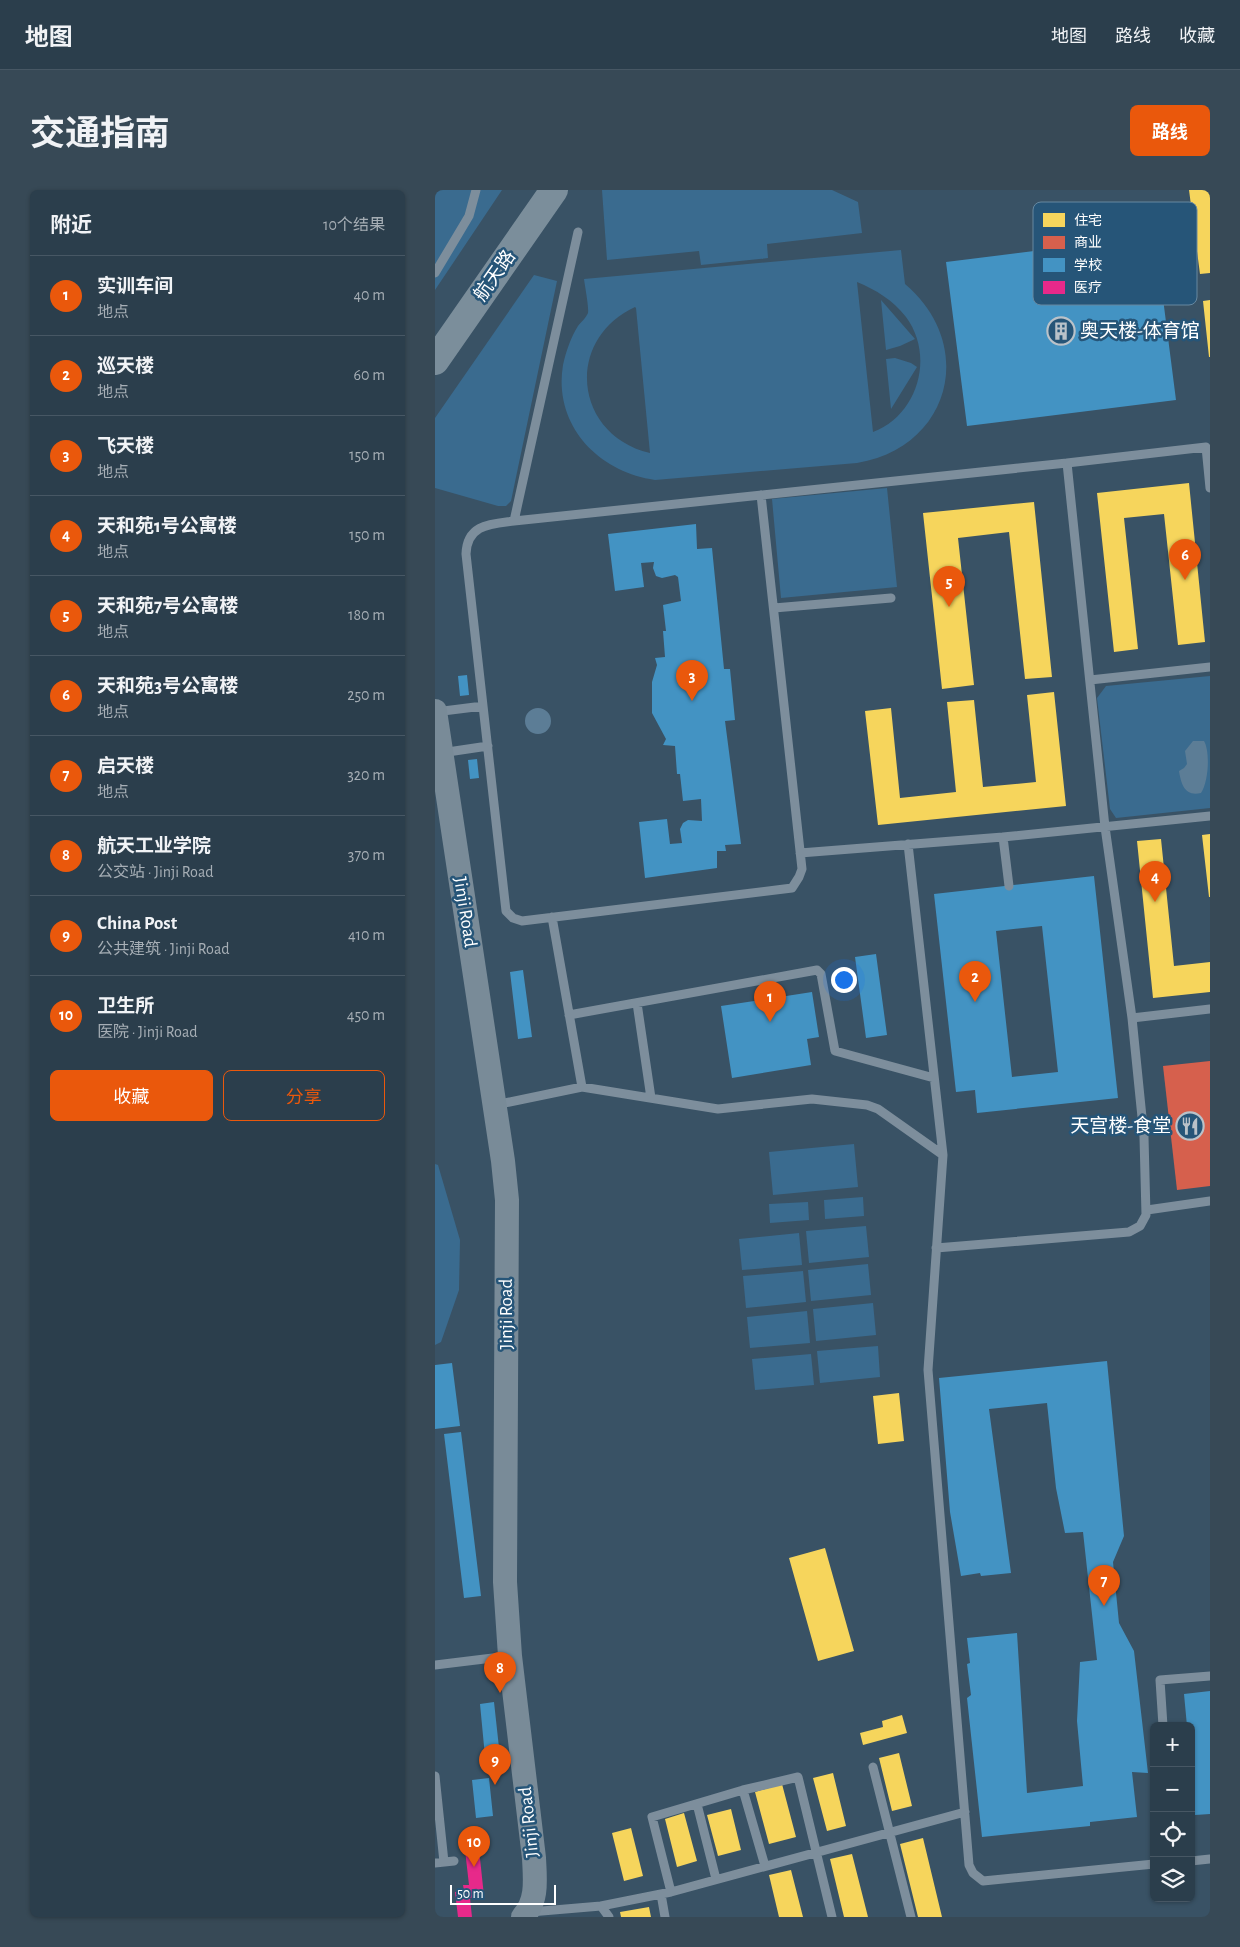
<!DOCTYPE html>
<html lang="zh">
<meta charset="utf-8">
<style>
body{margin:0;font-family:"Alegreya Sans","Noto Sans SC",sans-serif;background:#374956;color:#f1f3f6}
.controls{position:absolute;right:15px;bottom:15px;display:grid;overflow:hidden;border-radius:8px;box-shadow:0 1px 4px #0004}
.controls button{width:45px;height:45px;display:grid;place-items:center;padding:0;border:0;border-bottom:1px solid #475764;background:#2b3e4c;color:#f1f3f6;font:25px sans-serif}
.scale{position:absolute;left:15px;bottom:12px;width:106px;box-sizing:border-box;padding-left:5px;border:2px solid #fff;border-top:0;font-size:14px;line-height:18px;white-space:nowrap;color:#fff;-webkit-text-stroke:4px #265578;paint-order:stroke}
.you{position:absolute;left:408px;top:789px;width:18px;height:18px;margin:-12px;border:4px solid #fff;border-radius:50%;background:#1a73e8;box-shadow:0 0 0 8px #1a73e833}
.badge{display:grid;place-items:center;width:32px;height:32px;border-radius:50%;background:#ea580c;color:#fff;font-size:16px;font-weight:700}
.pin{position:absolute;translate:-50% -41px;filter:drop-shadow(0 1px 2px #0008)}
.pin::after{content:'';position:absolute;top:26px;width:18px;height:15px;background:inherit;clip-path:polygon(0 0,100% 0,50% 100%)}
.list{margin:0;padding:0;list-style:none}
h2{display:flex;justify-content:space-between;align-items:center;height:65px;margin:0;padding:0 20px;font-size:21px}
h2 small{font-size:16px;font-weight:400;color:#a6aeb5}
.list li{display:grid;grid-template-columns:32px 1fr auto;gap:15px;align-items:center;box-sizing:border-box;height:80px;padding:0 20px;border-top:1px solid #475764}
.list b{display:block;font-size:19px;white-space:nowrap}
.list p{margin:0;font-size:16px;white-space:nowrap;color:#a6aeb5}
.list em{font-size:16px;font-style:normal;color:#a6aeb5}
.actions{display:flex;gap:10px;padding:15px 20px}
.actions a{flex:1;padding:11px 0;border:1px solid #ea580c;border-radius:8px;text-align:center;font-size:18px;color:#ea580c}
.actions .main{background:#ea580c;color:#fff}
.icon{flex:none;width:28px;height:28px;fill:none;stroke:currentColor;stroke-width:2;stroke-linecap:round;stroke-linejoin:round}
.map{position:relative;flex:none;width:775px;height:1727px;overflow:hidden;border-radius:8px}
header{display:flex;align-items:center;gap:30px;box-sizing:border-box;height:70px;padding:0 25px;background:#2b3e4c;border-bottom:1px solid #475764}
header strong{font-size:24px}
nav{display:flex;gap:28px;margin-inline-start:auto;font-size:18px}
.intro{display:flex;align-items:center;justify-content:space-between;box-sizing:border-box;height:120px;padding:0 30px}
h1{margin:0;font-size:35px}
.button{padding:12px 22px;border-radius:8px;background:#ea580c;color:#fff;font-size:18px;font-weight:700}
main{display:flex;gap:30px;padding:0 30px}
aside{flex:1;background:#2b3e4c;border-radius:8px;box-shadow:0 1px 4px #0004}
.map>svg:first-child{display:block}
</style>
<header>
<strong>地图</strong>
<nav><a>地图</a><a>路线</a><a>收藏</a></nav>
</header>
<div class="intro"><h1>交通指南</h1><a class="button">路线</a></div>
<main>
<aside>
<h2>附近<small>10个结果</small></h2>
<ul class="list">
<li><span class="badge">1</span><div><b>实训车间</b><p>地点</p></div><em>40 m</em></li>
<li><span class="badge">2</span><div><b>巡天楼</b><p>地点</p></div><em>60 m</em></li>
<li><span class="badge">3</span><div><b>飞天楼</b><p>地点</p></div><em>150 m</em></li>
<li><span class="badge">4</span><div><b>天和苑1号公寓楼</b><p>地点</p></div><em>150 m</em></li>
<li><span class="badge">5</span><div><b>天和苑7号公寓楼</b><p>地点</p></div><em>180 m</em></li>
<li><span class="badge">6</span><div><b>天和苑3号公寓楼</b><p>地点</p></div><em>250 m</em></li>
<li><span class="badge">7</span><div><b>启天楼</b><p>地点</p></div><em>320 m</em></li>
<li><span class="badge">8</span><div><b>航天工业学院</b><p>公交站 · Jinji Road</p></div><em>370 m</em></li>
<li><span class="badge">9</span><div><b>China Post</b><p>公共建筑 · Jinji Road</p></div><em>410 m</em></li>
<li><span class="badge">10</span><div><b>卫生所</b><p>医院 · Jinji Road</p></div><em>450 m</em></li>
</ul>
<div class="actions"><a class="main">收藏</a><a>分享</a></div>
</aside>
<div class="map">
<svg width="775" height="1727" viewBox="0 0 775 1727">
<rect width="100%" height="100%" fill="#395265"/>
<path fill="#3a6b8f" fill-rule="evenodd" d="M 0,0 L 67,0 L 0,100 Z
M 167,0 L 397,0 L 423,12 L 427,43 L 332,54 L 333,68 L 266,75 L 264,61 L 172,70 Z
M 466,60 L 470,94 C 542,155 516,257 422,273 L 220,290 C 163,282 118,235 128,175 C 131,161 136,147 143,136 C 146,132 151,128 153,123 C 154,117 150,97 149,89 ZM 422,92 C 441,100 458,110 471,127 C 500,166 483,225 438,242 ZM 200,117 L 201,118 L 215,263 C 139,245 129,150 200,117 Z
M 99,85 L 122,91 L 76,311 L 71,316 L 63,316 L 0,298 L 0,228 Z
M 446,110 L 480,149 L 465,156 L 451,160 Z
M 460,168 L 476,173 L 482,177 L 456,219 L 451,169 Z
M 452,298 L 462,397 L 346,408 L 337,309 Z
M 775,486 L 775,618 L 681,628 L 675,619 L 662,508 L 671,496 Z
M 419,954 L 423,997 L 338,1005 L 334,962 Z
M 0,974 L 3,975 L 25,1050 L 24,1100 L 6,1152 L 0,1155 Z
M 428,1007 L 429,1026 L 390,1029 L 389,1010 Z
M 373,1012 L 374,1030 L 335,1033 L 334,1014 Z
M 431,1036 L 434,1067 L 374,1073 L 371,1041 Z
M 364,1043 L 367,1075 L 307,1080 L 304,1049 Z
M 433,1074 L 436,1105 L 376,1111 L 373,1080 Z
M 368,1081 L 371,1112 L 311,1118 L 308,1086 Z
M 438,1113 L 441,1145 L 381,1151 L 378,1119 Z
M 372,1121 L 375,1153 L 315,1158 L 312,1127 Z
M 443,1156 L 445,1187 L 385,1193 L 382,1161 Z
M 376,1164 L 379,1195 L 320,1200 L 317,1169 Z"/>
<path fill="#5c7d96" d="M90 531a13 13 0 1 1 26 0a13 13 0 1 1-26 0Z
M 758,551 L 769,551 C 775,561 774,591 766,603 C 750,607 746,594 744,581 L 749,578 L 752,574 L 750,561 Z"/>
<path fill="#f6d55c" d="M 754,0 L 775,0 L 775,83 L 765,84 Z
M 775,110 L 775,167 L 774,167 L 768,111 Z
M 754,293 L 770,452 L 743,455 L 729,324 L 689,328 L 703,459 L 679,462 L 662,303 Z
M 599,312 L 617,487 L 590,489 L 574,342 L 523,348 L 539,495 L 507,499 L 488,323 Z
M 619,502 L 631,616 L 443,635 L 430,521 L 456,518 L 465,608 L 521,602 L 512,512 L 539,510 L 548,597 L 601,592 L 592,505 Z
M 775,644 L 775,707 L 774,707 L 767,645 Z
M 726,649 L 739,776 L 775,772 L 775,802 L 718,808 L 702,651 Z
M 464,1203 L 469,1251 L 443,1254 L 438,1206 Z
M 390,1358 L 419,1461 L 383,1471 L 354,1368 Z
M 467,1525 L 472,1543 L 428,1555 L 425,1543 L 448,1537 L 447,1531 Z
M 464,1563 L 477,1616 L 457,1621 L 444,1568 Z
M 398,1583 L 411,1636 L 392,1641 L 378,1588 Z
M 347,1594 L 361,1647 L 334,1654 L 320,1602 Z
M 296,1619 L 306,1660 L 283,1666 L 272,1625 Z
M 249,1623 L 262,1671 L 242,1677 L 230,1629 Z
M 196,1638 L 208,1686 L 189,1691 L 177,1643 Z
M 488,1648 L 507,1727 L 483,1727 L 465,1654 Z
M 417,1664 L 433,1727 L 409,1727 L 395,1669 Z
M 356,1680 L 368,1727 L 344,1727 L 334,1685 Z
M 214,1717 L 216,1727 L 186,1727 L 185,1722 Z"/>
<path fill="#d6604d" d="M 775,871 L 775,996 L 742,1000 L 728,876 Z"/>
<path fill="#4393c3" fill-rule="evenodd" d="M 720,46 L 741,210 L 532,236 L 511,72 Z
M 261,334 L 262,359 L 277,358 L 289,479 L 295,479 L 300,530 L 290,531 L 306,654 L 290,655 L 291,661 L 282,661 L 282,678 L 210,688 L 204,632 L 232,629 L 235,654 L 247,653 L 245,639 L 248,633 L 253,630 L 267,631 L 266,609 L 248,611 L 245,584 L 242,584 L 240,556 L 228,555 L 231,549 L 217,523 L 217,492 L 222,475 L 220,468 L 230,467 L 228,441 L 231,441 L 228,415 L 246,411 L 243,387 L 240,385 L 227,388 L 221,386 L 218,378 L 219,372 L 206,373 L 209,397 L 180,401 L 173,344 Z
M 32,485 L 34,505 L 25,506 L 23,486 Z
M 42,569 L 44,588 L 35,589 L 33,570 Z
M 659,686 L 683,908 L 542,923 L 540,900 L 521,902 L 499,704 ZM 607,736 L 623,882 L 577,887 L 561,741 Z
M 441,764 L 452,845 L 431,848 L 420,767 Z
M 88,780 L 97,847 L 83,849 L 75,782 Z
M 377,802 L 384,847 L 372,849 L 376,875 L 297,888 L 286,816 Z
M 672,1171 L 689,1346 L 678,1372 L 684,1433 L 699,1461 L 713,1583 L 697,1582 L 702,1627 L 655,1632 L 655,1636 L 547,1647 L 532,1508 L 536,1505 L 532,1474 L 535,1473 L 532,1448 L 582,1443 L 592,1603 L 648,1596 L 642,1531 L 645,1472 L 662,1470 L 648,1342 L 630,1343 L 621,1298 L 612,1213 L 554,1219 L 576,1383 L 546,1386 L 545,1383 L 526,1386 L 515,1322 L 504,1188 Z
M 17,1173 L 25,1236 L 0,1239 L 0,1175 Z
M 26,1242 L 46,1406 L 29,1408 L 9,1244 Z
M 775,1501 L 775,1624 L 760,1625 L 756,1587 L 756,1536 L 752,1536 L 749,1504 Z
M 59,1512 L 66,1576 L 51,1577 L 45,1514 Z
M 54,1588 L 58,1626 L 41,1628 L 37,1590 Z"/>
<path fill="#e7298a" d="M 44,1659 L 49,1706 L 35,1708 L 37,1727 L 23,1727 L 20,1702 L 29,1701 L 28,1695 L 34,1695 L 30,1660 Z"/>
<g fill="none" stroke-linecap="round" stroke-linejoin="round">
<path stroke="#7d8e9c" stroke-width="9" d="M 0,83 L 34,26 L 41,0
M 632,273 L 771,257 L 775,298
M 326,305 L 367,679 L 364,687 L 357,698 L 87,731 L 78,728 L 71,721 L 31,364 C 32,334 56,334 79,331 L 632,273 L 670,637 L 697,828 L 709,947 L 711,1025 L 705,1036 L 694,1042 L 501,1058
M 79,331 L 143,42
M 339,418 L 456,408
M 655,490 L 775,477
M 0,522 L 48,516
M 6,563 L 53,556
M 568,647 L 574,696
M 473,654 L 508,965 L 493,1180 L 534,1675 L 538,1683 L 548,1691 L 719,1674
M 365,663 L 568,647 L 775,626
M 117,727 L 147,897
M 202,813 L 216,908
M 134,825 L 382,780 L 386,784 L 400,861 L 499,888
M 697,828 L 775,819
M 60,915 L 147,897 L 283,919 L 377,909 L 432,915 L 443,919 L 508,965
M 712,1020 L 775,1011
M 0,1475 L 74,1466
M 728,1536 L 725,1490 L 775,1486
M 438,1577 L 476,1727
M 0,1586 L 9,1672
M 308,1600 L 363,1587 L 397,1727
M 262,1614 L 281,1689
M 756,1671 L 775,1669
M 0,1673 L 19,1671
M 236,1702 L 217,1627 L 308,1600 L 330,1676
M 226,1704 L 230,1727
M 166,1716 L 236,1702 L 530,1622
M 95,1722 L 166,1716 L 174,1727"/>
<path stroke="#798b98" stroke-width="24" d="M 0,521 L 68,971 L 72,1010 L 70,1392 L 75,1466 L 99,1668 C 100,1690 103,1710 88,1727"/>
<path stroke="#7b8e9b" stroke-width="28" d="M 0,171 L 119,0"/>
</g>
<defs>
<g id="building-ring" transform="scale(1.4375)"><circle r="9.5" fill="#265578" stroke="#bac2c9" stroke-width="1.5"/><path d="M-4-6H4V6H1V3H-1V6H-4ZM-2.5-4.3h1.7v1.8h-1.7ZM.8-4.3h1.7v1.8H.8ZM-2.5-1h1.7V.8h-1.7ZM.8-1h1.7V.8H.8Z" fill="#bac2c9"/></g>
<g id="restaurant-ring" transform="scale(1.4375)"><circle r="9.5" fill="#265578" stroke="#bac2c9" stroke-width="1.5"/><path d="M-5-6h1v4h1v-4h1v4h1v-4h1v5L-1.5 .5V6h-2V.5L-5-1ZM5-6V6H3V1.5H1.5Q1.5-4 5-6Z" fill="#bac2c9"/></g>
</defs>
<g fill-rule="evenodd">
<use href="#building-ring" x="626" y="141"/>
<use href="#restaurant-ring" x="755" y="936"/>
</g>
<g text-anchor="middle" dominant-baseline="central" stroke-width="5" stroke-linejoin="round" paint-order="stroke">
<g font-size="19" fill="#fff" stroke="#265578">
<text transform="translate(60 86) rotate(-55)">航天路</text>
<text transform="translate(30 722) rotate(81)">Jinji Road</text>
<text transform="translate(71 1124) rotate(-90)">Jinji Road</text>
<text transform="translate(94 1632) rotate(-96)">Jinji Road</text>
</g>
<g font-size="19" fill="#fff" stroke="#265578" text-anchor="start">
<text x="645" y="141">奥天楼-体育馆</text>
<text x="736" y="936" text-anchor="end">天宫楼-食堂</text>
</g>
</g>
<rect x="598" y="12" width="164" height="103" rx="8" fill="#265578" stroke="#6788a0" stroke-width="1"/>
<rect x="608" y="23" width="22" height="14" fill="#f6d55c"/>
<rect x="608" y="46" width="22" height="13" fill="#d6604d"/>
<rect x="608" y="68" width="22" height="14" fill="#4393c3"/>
<rect x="608" y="91" width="22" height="13" fill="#e7298a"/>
<g font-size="14" fill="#fff">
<text x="639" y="35">住宅</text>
<text x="639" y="57">商业</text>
<text x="639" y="80">学校</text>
<text x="639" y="102">医疗</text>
</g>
</svg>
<div class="controls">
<button>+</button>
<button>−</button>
<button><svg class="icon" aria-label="locate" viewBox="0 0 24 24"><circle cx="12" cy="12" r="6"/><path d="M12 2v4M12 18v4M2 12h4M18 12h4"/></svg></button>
<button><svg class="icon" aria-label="layers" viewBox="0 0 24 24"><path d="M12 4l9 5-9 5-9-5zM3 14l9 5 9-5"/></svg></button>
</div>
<div class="scale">50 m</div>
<div class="you"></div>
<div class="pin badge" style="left:335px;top:832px">1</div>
<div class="pin badge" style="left:540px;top:812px">2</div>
<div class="pin badge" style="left:257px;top:511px">3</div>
<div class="pin badge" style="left:720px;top:712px">4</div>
<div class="pin badge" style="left:514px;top:417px">5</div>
<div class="pin badge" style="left:750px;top:390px">6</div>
<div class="pin badge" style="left:669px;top:1416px">7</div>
<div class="pin badge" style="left:65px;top:1503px">8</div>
<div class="pin badge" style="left:60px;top:1595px">9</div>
<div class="pin badge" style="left:39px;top:1677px">10</div>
</div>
</main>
